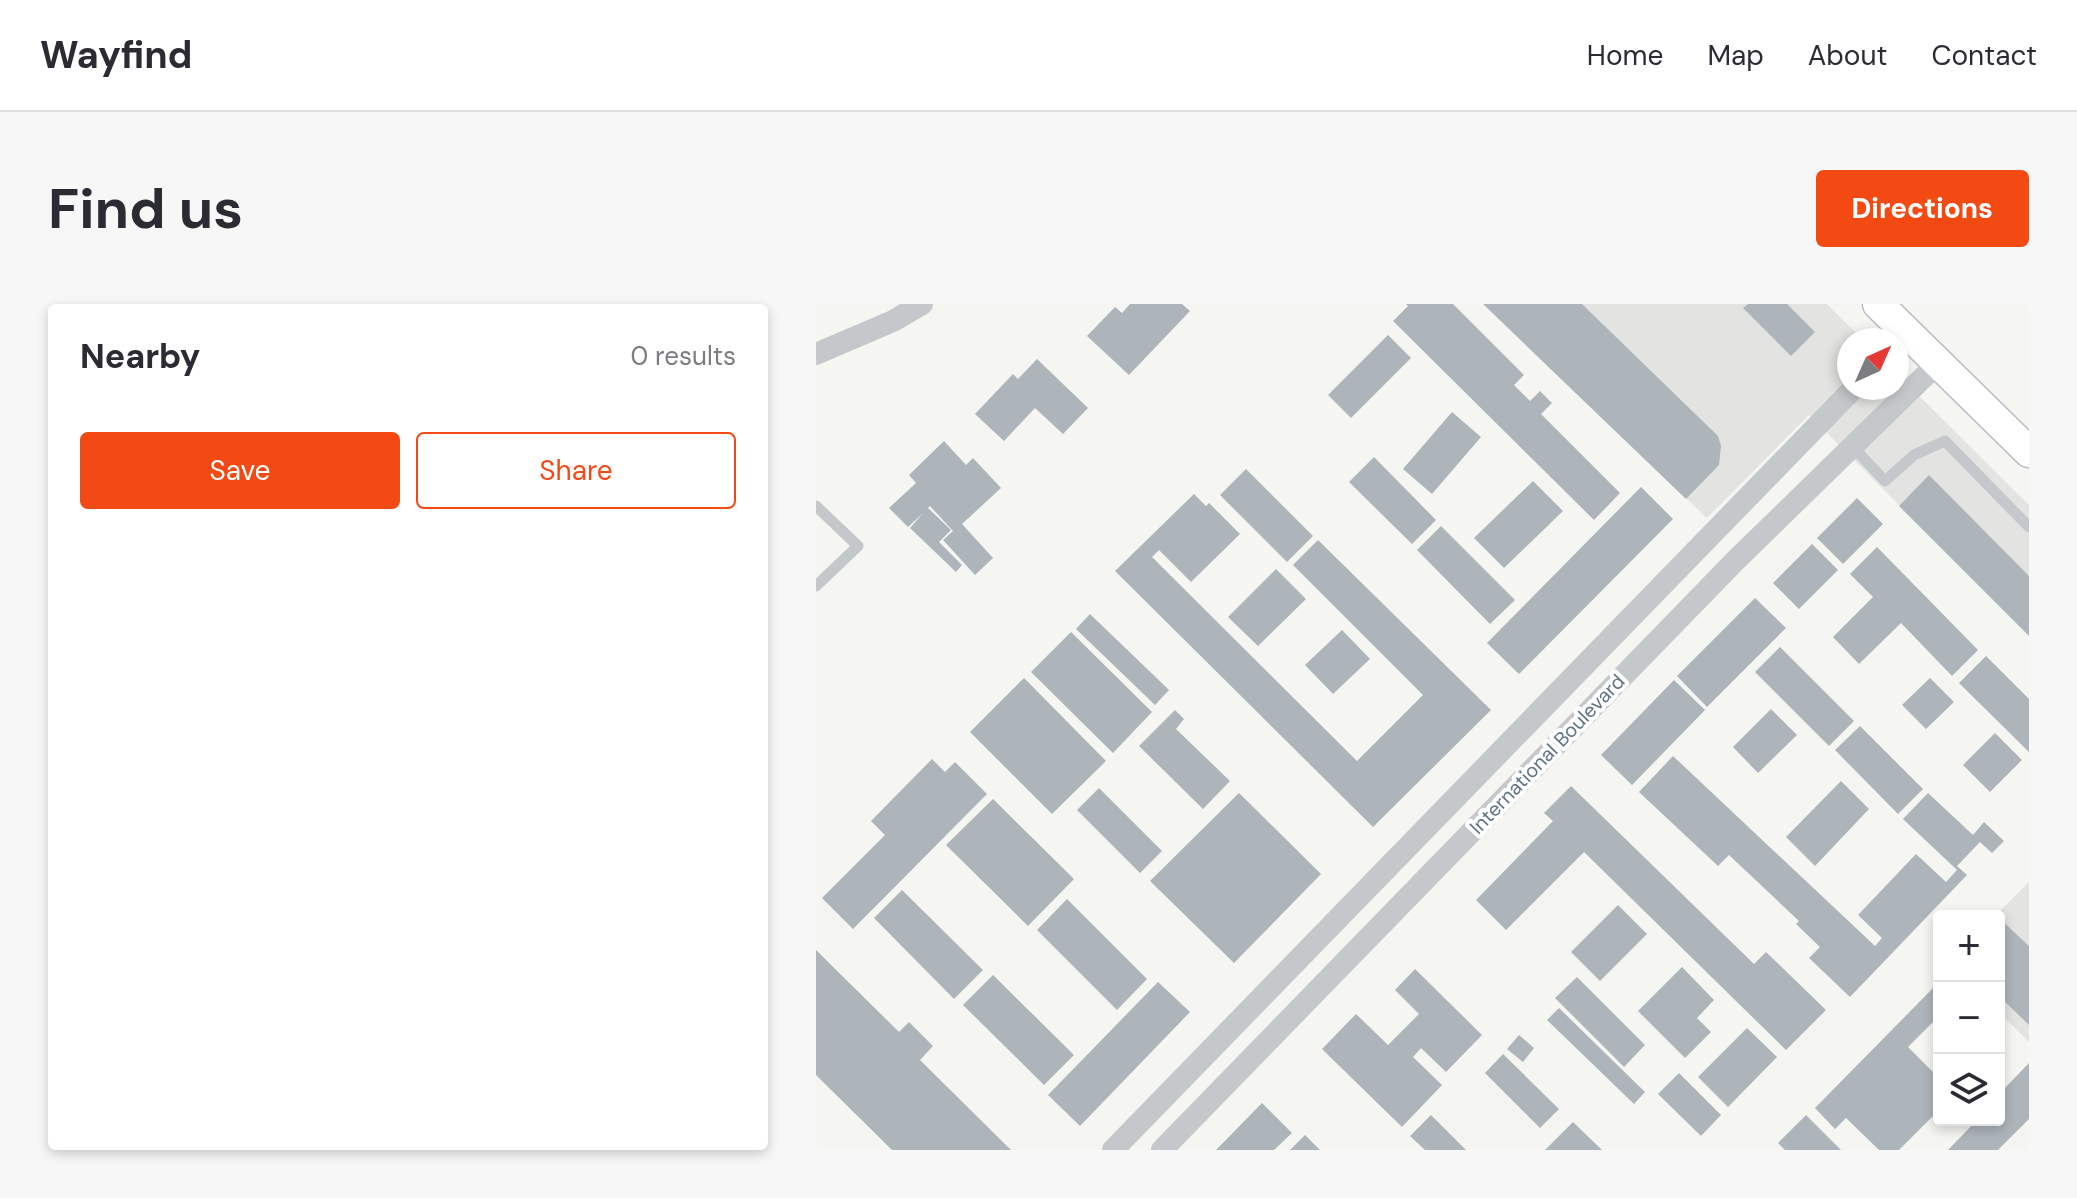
<!DOCTYPE html>
<meta charset="utf-8">
<style>
body{margin:0;font-family:"DM Sans",sans-serif;background:#f7f7f7;color:#2b2b33}
.controls{position:absolute;right:24px;bottom:24px;display:grid;overflow:hidden;border-radius:8px;box-shadow:0 4px 12px #0003}
.controls button{width:72px;height:72px;display:grid;place-items:center;padding:0;border:0;border-bottom:2px solid #e1e1e2;background:#fff;color:#2b2b33;font:40px sans-serif}
.compass{position:absolute;left:1021px;top:24px;width:72px;height:72px;border-radius:50%;background:#fff;box-shadow:0 4px 12px #0003;rotate:45deg}
.list{margin:0;padding:0;list-style:none}
h2{display:flex;justify-content:space-between;align-items:center;height:104px;margin:0;padding:0 32px;font-size:34px}
h2 small{font-size:26px;font-weight:400;color:#7c7c81}
.actions{display:flex;gap:16px;padding:24px 32px}
.actions a{flex:1;padding:18px 0;border:2px solid #f34913;border-radius:8px;text-align:center;font-size:28px;color:#f34913}
.actions .main{background:#f34913;color:#fff}
.icon{flex:none;width:44px;height:44px;fill:none;stroke:currentColor;stroke-width:2;stroke-linecap:round;stroke-linejoin:round}
.map{position:relative;flex:none;width:1213px;height:846px;overflow:hidden;border-radius:8px}
header{display:flex;align-items:center;gap:48px;box-sizing:border-box;height:112px;padding:0 40px;background:#fff;border-bottom:2px solid #e1e1e2}
header strong{font-size:38px}
nav{display:flex;gap:44px;margin-inline-start:auto;font-size:28px}
.intro{display:flex;align-items:center;justify-content:space-between;box-sizing:border-box;height:192px;padding:0 48px}
h1{margin:0;font-size:56px}
.button{padding:20px 36px;border-radius:8px;background:#f34913;color:#fff;font-size:28px;font-weight:700}
main{display:flex;gap:48px;padding:0 48px}
aside{flex:1;background:#fff;border-radius:8px;box-shadow:0 4px 12px #0003}
.map>svg:first-child{display:block}
</style>
<header>
<strong>Wayfind</strong>
<nav><a>Home</a><a>Map</a><a>About</a><a>Contact</a></nav>
</header>
<div class="intro"><h1>Find us</h1><a class="button">Directions</a></div>
<main>
<aside>
<h2>Nearby<small>0 results</small></h2>
<ul class="list">
</ul>
<div class="actions"><a class="main">Save</a><a>Share</a></div>
</aside>
<div class="map">
<svg width="1213" height="846" viewBox="0 0 1213 846">
<rect width="100%" height="100%" fill="#f5f5f1"/>
<path fill="#e3e4e2" d="M 668,0 L 1011,0 L 1047,36 L 1033,36 L 1033,84 L 1081,84 L 1081,70 L 1213,201 L 1213,331 L 993,111 L 891,214 Z
M 1213,578 L 1213,738 L 1183,708 L 1183,612 L 1179,612 Z"/>
<path fill="#adb5bb" d="M 314,0 L 366,0 L 374,7 L 313,71 L 271,32 L 299,3 L 306,9 Z
M 590,0 L 637,0 L 708,71 L 698,81 L 714,97 L 724,87 L 736,99 L 725,110 L 804,189 L 778,216 L 577,17 L 592,2 Z
M 667,0 L 766,0 L 902,132 L 905,142 L 903,161 L 870,195 Z
M 932,0 L 971,0 L 999,28 L 975,52 L 927,4 Z
M 572,31 L 595,54 L 535,114 L 512,91 Z
M 221,55 L 272,104 L 247,130 L 219,104 L 188,137 L 159,110 L 197,70 L 202,75 Z
M 636,108 L 665,133 L 616,190 L 587,165 Z
M 128,137 L 150,161 L 157,154 L 185,184 L 146,220 L 177,254 L 159,271 L 127,236 L 137,227 L 114,202 L 112,204 L 135,226 L 123,238 L 146,261 L 140,268 L 94,224 L 107,209 L 92,223 L 73,204 L 100,179 L 93,171 Z
M 558,153 L 620,216 L 596,240 L 533,178 Z
M 430,165 L 497,232 L 471,258 L 404,191 Z
M 1113,171 L 1213,272 L 1213,332 L 1083,202 Z
M 717,177 L 747,207 L 688,264 L 658,234 Z
M 825,183 L 857,215 L 703,370 L 671,339 Z
M 378,190 L 390,202 L 393,199 L 424,230 L 375,278 L 343,246 L 336,253 L 541,457 L 607,391 L 477,261 L 502,236 L 675,406 L 557,523 L 299,267 Z
M 1041,194 L 1067,220 L 1027,260 L 1001,234 Z
M 625,222 L 699,296 L 674,320 L 601,246 Z
M 996,240 L 1022,266 L 983,305 L 957,279 Z
M 1061,243 L 1162,346 L 1136,372 L 1085,319 L 1043,360 L 1017,333 L 1057,293 L 1034,270 Z
M 460,265 L 490,295 L 442,342 L 412,313 Z
M 939,294 L 970,324 L 891,403 L 861,372 Z
M 274,310 L 353,386 L 339,401 L 260,325 Z
M 526,326 L 554,355 L 517,390 L 489,361 Z
M 255,328 L 336,408 L 297,449 L 215,368 Z
M 964,343 L 1038,417 L 1013,442 L 939,368 Z
M 1170,352 L 1213,395 L 1213,448 L 1143,379 Z
M 208,374 L 290,457 L 236,510 L 154,428 Z
M 1114,374 L 1138,398 L 1110,425 L 1086,401 Z
M 858,376 L 889,406 L 816,481 L 785,451 Z
M 955,405 L 981,431 L 942,469 L 917,443 Z
M 359,406 L 368,415 L 360,425 L 414,477 L 387,505 L 323,442 Z
M 1044,422 L 1107,485 L 1082,510 L 1019,446 Z
M 1179,429 L 1206,456 L 1174,488 L 1147,461 Z
M 857,452 L 1059,642 L 1066,634 L 1042,611 L 1100,550 L 1130,578 L 1141,566 L 1087,515 L 1112,489 L 1157,531 L 1168,518 L 1188,537 L 1176,549 L 1164,538 L 1141,562 L 1151,571 L 1034,693 L 993,654 L 1004,643 L 980,620 L 983,617 L 913,551 L 902,562 L 823,488 Z
M 116,455 L 129,468 L 139,458 L 171,490 L 37,625 L 6,594 L 69,531 L 55,517 Z
M 1025,477 L 1053,505 L 999,562 L 970,533 Z
M 755,482 L 938,660 L 950,648 L 1010,706 L 970,746 L 768,548 L 690,626 L 660,596 L 737,517 L 728,509 Z
M 283,484 L 346,547 L 324,569 L 261,506 Z
M 423,489 L 505,570 L 418,659 L 334,577 Z
M 177,495 L 258,575 L 212,622 L 130,541 Z
M 86,586 L 167,666 L 138,695 L 58,614 Z
M 251,595 L 331,675 L 301,706 L 221,626 Z
M 802,601 L 831,630 L 784,677 L 755,648 Z
M 1183,614 L 1213,642 L 1213,721 L 1183,692 Z
M 0,646 L 83,728 L 93,718 L 117,742 L 104,756 L 195,846 L 76,846 L 0,771 Z
M 866,663 L 898,696 L 881,714 L 895,728 L 869,754 L 822,707 Z
M 599,665 L 666,731 L 630,768 L 605,744 L 597,753 L 626,781 L 586,823 L 506,745 L 540,710 L 572,741 L 603,710 L 579,686 Z
M 177,671 L 258,751 L 228,781 L 147,701 Z
M 761,673 L 829,741 L 808,763 L 739,694 Z
M 342,678 L 374,708 L 264,822 L 232,791 Z
M 1123,678 L 1123,712 L 1092,743 L 1123,774 L 1123,806 L 1083,846 L 1063,846 L 1030,814 L 1019,825 L 999,804 Z
M 743,704 L 829,788 L 818,800 L 731,716 Z
M 931,724 L 961,753 L 912,803 L 882,773 Z
M 703,731 L 718,744 L 707,758 L 691,745 Z
M 687,750 L 743,805 L 724,824 L 669,769 Z
M 1213,759 L 1213,815 L 1182,846 L 1132,846 L 1161,816 L 1183,816 L 1183,794 L 1189,788 L 1187,786 Z
M 863,769 L 905,811 L 885,832 L 842,790 Z
M 446,799 L 476,829 L 458,846 L 400,846 Z
M 615,811 L 650,846 L 609,846 L 594,832 Z
M 990,811 L 1025,846 L 969,846 L 962,839 Z
M 757,818 L 786,846 L 729,846 Z
M 489,831 L 504,846 L 474,846 Z"/>
<g fill="none" stroke-linecap="round" stroke-linejoin="round">
<g stroke="#b6bcc0" stroke-width="33">
<path id="secondary" d="M 1062,0 L 1213,148"/>
</g>
<path stroke="#c4c8cb" stroke-width="11" d="M 1036,142 L 1069,177 L 1098,151 L 1129,137 L 1213,223
M 0,202 L 42,242 L 0,282"/>
<path stroke="#c4c8cb" stroke-width="22" d="M 0,50 L 77,17 L 106,0
M 297,846 L 1038,84
M 346,846 L 920,256 L 1122,59"/>
<use href="#secondary" stroke="#fff" stroke-width="30"/>
</g>
<g text-anchor="middle" dominant-baseline="central" stroke-width="8" stroke-linejoin="round" paint-order="stroke">
<g font-size="20" fill="#617585" stroke="#fff">
<text transform="translate(731 450) rotate(-46)">International Boulevard</text>
</g>
</g>
</svg>
<div class="controls">
<button>+</button>
<button>−</button>
<button><svg class="icon" aria-label="layers" viewBox="0 0 24 24"><path d="M12 4l9 5-9 5-9-5zM3 14l9 5 9-5"/></svg></button>
</div>
<svg class="compass" viewBox="-18 -18 36 36"><path d="M0-13l5 13h-10z" fill="#e53935"/><path d="M0 13l5-13h-10z" fill="#7c7c81"/></svg>
</div>
</main>
